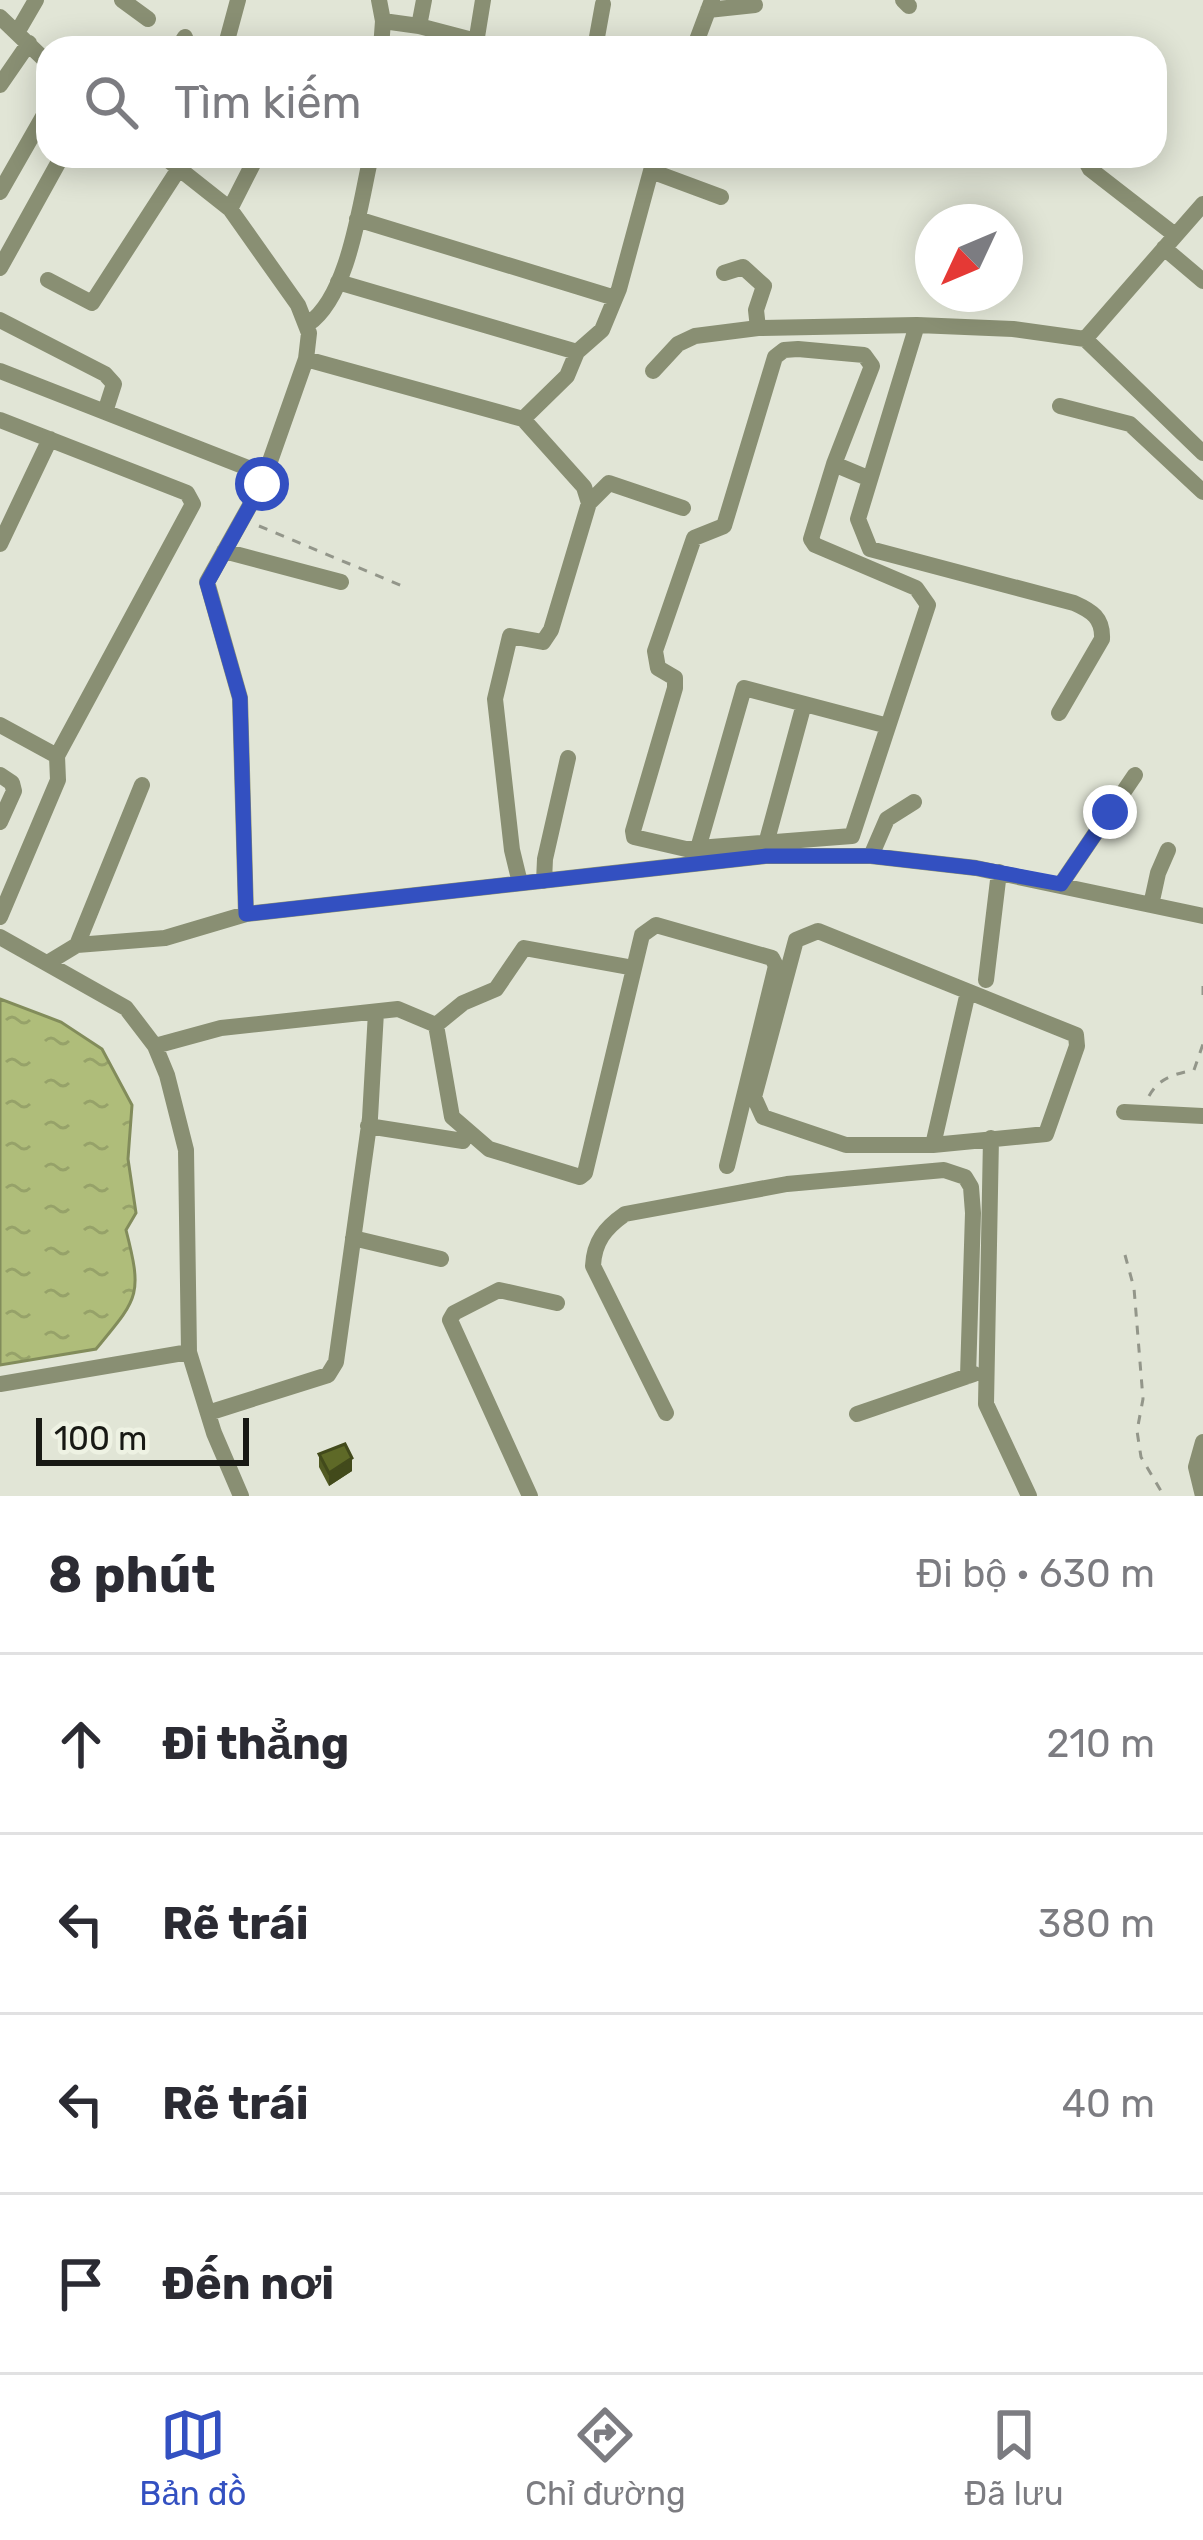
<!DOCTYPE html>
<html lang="vi">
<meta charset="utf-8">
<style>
body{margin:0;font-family:Rubik,sans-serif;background:#f2f2f3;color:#2b2b33}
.compass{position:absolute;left:915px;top:204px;width:108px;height:108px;border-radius:50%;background:#fff;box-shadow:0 6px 30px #0003;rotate:226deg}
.scale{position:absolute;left:36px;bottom:30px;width:213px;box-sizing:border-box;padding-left:12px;border:6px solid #181914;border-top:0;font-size:33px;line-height:42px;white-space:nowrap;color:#181914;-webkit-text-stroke:9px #eef2e3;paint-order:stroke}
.stop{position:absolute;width:36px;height:36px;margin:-27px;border:9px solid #3350c1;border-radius:50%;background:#fff}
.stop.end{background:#3350c1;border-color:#fff;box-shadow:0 3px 12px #0008}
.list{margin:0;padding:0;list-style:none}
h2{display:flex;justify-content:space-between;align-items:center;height:156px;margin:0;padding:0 48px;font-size:51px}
h2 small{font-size:39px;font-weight:400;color:#7c7c81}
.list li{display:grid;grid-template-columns:78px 1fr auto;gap:36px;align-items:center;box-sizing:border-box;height:180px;padding:0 48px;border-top:3px solid #e1e1e2}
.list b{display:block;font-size:45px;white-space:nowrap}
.list em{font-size:39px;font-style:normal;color:#7c7c81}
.icon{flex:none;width:66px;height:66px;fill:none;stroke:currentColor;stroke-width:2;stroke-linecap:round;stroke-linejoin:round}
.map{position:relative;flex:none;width:1203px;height:1496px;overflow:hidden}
.search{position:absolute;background:#fff;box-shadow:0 6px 30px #0003;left:36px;right:36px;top:36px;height:132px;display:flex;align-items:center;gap:30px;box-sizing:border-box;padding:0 42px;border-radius:36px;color:#7c7c81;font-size:45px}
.sheet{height:876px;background:#fff}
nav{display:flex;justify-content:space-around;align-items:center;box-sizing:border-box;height:168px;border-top:3px solid #e1e1e2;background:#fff;font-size:33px;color:#7c7c81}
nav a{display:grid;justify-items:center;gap:6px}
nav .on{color:#3350c1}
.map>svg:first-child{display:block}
</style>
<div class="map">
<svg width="1203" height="1496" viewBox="0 0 1203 1496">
<defs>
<pattern id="water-ripples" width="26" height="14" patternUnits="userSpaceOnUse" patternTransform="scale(3)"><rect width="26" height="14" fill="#afbd7a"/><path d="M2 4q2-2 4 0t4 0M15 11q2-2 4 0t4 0" fill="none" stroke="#96a269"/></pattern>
</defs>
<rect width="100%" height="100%" fill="#e1e5d6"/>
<path fill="url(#water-ripples)" stroke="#828c5b" stroke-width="3" d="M 0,999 L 61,1022 L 102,1049 L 132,1105 L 128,1159 L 136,1213 L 126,1230 C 143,1296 138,1298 96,1349 L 0,1365 Z"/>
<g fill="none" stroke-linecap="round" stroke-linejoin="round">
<path stroke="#93968a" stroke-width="3" stroke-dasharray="9 9" stroke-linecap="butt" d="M 259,526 L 407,588
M 1203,986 L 1203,995
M 1149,1096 C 1159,1078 1174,1074 1194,1070 L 1203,1044
M 1125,1255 L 1134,1288 L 1143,1399 L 1137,1431 L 1141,1457 L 1164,1496"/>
<path stroke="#898f73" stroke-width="16" d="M 122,0 L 148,19
M 379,0 L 383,21 L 381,48
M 424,0 L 419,26 L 503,48
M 903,0 L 909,6
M 708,10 L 755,5
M 0,17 L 48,63
M 383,21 L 419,26
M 18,31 L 36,0
M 476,43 L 483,0
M 178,48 L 185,37
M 225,48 L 238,0
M 595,48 L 603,4
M 694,48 L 712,0
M 0,85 L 29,43
M 163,156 L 230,209 L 298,305 L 309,333 L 306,359 L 262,484 L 207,582 L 240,698 L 246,914
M 1083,156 L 1090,169 L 1175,235
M 651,171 L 721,197
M 0,192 L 48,108
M 230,209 L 257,156
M 357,219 L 615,298
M 1164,248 L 1203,281
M 0,268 L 62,156
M 724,273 L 743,267 L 764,286 L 756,310 L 758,328
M 48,280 L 92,303 L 180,167
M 338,282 L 577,352
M 0,320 L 105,374 L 114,384 L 105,412
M 308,324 C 349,296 360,203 371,156
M 917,325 L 858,519 L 870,549 L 1074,603 C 1092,611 1103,618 1102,639 L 1059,713
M 1085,339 L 1203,204
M 798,349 L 864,355 L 872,366 L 834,464 L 811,539 L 815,545 L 916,588 L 928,605 L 852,836 L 686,849 L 634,837 L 633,831 L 675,688 L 675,678 L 658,668 L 655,651 L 694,538 L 724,526 L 775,357 L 784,350 Z
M 306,359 L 523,419 L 567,376 L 577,352 L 602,330 L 619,289 L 655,156
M 0,371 L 266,475
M 653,371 L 678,344 L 695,336 L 758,328 L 917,325 L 1013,329 L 1085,339 L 1203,453
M 1060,406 L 1130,424 L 1203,492
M 0,420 L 187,493 L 193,504 L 57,756
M 834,464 L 870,479
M 589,503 L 609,483 L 683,508
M 0,544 L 50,439
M 224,551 L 341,582
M 0,725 L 57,756 L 58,780 L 0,917
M 0,775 L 12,783 L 14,791 L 0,822
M 767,840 L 804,704
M 699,845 L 744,688 L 888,726
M 871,856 L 887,819 L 914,802
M 544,881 L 545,859 L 568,758
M 520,883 L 512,850 L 495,699 L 510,636 L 543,642 L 551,630 L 589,503 L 584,487 L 523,419
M 1061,884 L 1135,775
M 1151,905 L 1158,873 L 1168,850
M 818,931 L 1076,1035 L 1077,1046 L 1046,1134 L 933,1145 L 846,1145 L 763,1117 L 754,1097 L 796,940 Z
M 0,937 L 126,1008 L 155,1046 L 167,1075 L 186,1150 L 189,1352 L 214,1433 L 241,1496
M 77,945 L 142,785
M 49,962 L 77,945 L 165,938 L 246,914 L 765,856 L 871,856 L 976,868 L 1203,916
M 986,980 L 999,872
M 436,1025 L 463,1003 L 496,989 L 524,948 L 634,968
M 155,1046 L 221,1028 L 398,1009 L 436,1025 L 452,1117 L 489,1149 L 580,1177 L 585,1173 L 642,935 L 656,925 L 772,958 L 776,966 L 727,1166
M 1124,1112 L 1203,1116
M 368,1126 L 463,1141
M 991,1138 L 986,1404 L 1029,1496
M 933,1145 L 968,992
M 353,1238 L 441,1259
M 0,1384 L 189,1352
M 208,1413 L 328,1375 L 336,1362 L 370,1118 L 376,1012
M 666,1413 L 593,1266 C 594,1242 605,1228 625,1214 L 787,1184 L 944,1170 L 965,1177 L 971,1187 L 973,1213 L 968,1376
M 857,1414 L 974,1374
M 1203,1442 L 1196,1467 L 1203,1496
M 530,1496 L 450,1320 L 454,1313 L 499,1290 L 557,1303"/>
</g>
<path fill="#515a22" d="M 319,1454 L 352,1471 L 329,1486 L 319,1467 Z"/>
<path fill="#424a1b" d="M 352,1458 L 352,1471 L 329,1486 L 329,1473 Z"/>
<path fill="#5e6927" stroke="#424a1b" stroke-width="3" d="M 345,1444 L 352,1458 L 329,1473 L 319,1454 Z"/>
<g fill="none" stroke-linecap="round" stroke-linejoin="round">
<path stroke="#3350c1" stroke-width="15" d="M 262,484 L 207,583 L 240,698 L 246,914 L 766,856 L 871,856 L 976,868 L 1061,884 L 1110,812"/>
</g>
</svg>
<svg class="compass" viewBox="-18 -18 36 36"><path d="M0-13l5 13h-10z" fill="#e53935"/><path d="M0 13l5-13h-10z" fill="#7c7c81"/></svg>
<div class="scale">100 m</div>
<div class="stop" style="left:262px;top:484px"></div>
<div class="stop end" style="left:1110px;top:812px"></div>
<div class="search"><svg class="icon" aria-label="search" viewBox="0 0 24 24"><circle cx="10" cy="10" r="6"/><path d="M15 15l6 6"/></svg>Tìm kiếm</div>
</div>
<section class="sheet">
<h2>8 phút<small>Đi bộ · 630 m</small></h2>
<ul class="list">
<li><svg class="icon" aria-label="ahead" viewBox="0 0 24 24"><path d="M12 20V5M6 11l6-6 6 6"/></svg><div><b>Đi thẳng</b></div><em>210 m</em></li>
<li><svg class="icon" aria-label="left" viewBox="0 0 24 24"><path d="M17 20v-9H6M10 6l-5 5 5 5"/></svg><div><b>Rẽ trái</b></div><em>380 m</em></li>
<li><svg class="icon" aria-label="left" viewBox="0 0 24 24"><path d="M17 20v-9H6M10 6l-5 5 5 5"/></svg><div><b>Rẽ trái</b></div><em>40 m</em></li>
<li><svg class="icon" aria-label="arrive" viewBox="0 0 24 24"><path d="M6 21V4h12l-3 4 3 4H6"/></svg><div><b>Đến nơi</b></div></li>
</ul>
</section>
<nav>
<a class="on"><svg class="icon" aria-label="map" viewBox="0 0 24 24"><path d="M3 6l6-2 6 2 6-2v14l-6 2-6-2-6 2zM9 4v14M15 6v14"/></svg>Bản đồ</a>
<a><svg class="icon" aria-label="directions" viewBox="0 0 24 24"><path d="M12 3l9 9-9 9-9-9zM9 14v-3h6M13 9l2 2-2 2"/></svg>Chỉ đường</a>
<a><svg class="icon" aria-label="saved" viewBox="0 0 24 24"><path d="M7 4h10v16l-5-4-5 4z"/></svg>Đã lưu</a>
</nav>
